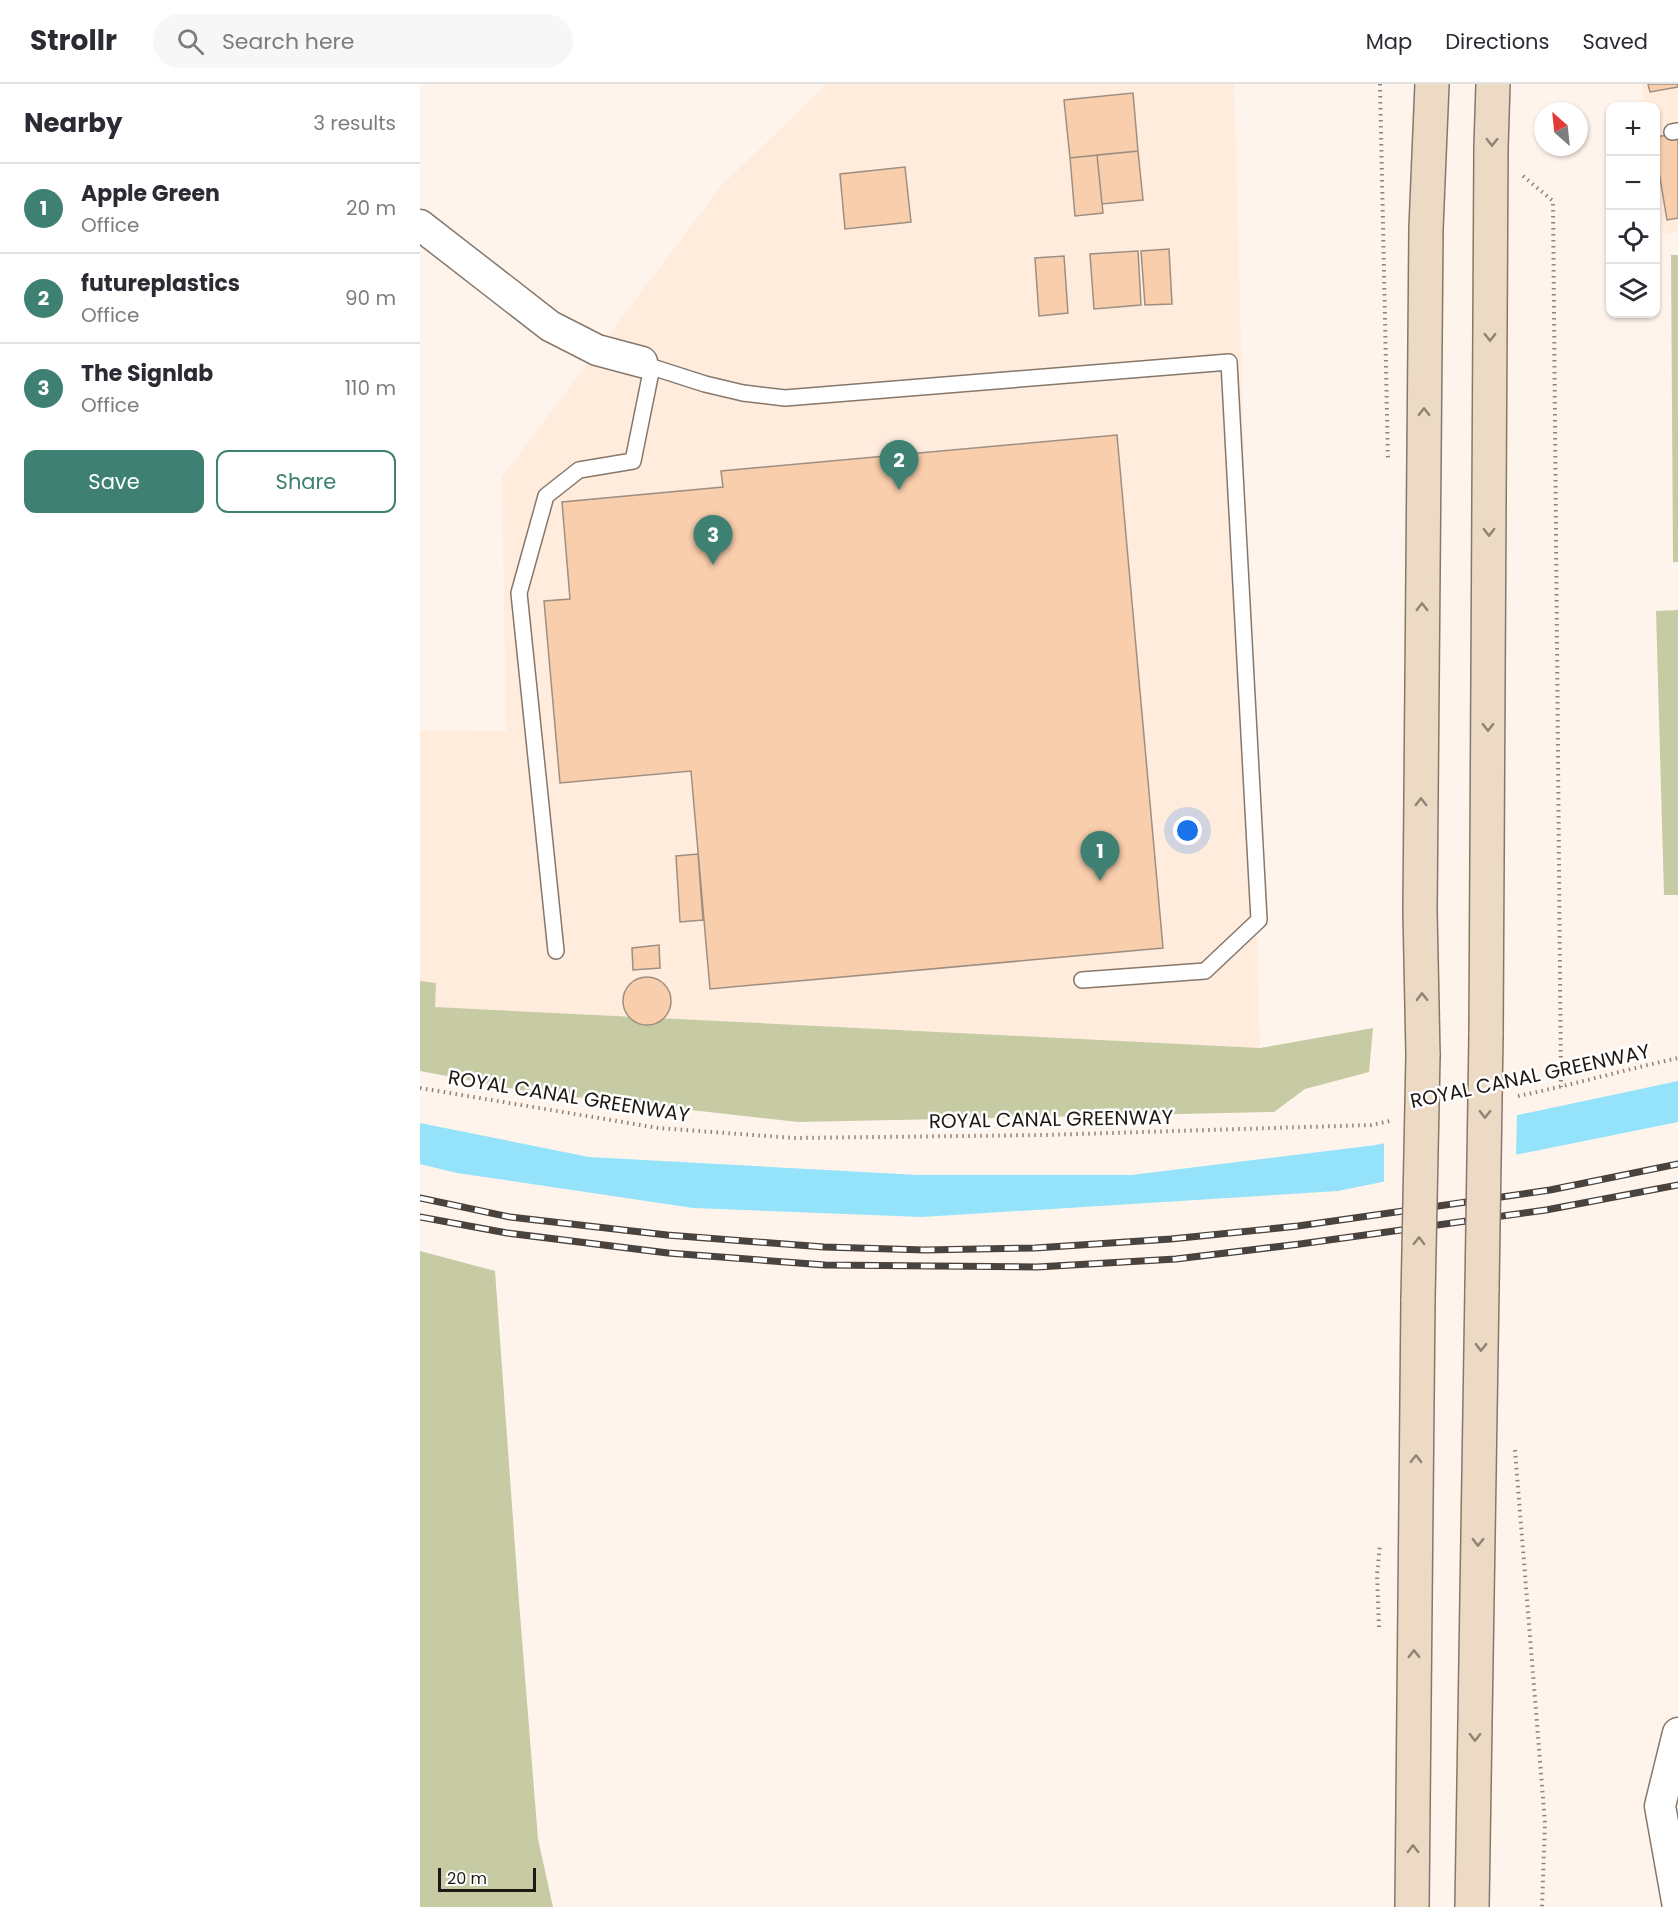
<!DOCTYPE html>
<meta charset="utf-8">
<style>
body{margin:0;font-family:Poppins,sans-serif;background:#f7f7f7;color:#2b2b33}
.controls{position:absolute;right:18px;top:18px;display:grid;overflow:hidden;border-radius:12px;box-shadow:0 2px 4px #0004}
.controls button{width:54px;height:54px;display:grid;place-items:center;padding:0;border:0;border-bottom:2px solid #e1e1e2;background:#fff;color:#2b2b33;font:30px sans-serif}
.compass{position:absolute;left:1114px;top:18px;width:54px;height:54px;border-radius:50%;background:#fff;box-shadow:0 2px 4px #0004;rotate:333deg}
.scale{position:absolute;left:18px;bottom:15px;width:98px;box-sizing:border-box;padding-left:6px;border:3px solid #1e1814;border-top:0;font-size:16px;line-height:21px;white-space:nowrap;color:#1e1814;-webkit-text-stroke:4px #fff;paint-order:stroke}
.you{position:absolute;left:768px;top:747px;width:21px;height:21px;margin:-15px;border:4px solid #fff;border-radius:50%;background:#1a73e8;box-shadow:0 0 0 9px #1a73e833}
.badge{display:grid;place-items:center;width:39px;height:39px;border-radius:50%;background:#3e8071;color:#fff;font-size:20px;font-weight:700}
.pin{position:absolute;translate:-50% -50px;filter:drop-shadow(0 2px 3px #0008)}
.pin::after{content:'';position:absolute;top:32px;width:21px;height:18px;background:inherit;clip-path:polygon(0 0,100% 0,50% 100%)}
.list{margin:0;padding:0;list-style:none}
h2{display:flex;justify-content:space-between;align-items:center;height:78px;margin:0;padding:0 24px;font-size:26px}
h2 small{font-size:20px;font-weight:400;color:#7c7c81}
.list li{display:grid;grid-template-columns:39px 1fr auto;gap:18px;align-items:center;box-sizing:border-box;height:90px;padding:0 24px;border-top:2px solid #e1e1e2}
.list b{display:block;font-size:22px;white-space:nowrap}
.list p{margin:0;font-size:20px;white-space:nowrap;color:#7c7c81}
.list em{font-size:20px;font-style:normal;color:#7c7c81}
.actions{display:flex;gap:12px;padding:18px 24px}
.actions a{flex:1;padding:14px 0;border:2px solid #3e8071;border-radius:12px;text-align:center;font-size:21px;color:#3e8071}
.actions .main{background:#3e8071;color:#fff}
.icon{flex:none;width:33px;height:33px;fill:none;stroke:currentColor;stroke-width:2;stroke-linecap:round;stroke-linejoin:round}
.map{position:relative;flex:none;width:1258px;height:1823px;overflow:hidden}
header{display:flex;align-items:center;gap:36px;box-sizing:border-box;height:84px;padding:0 30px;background:#fff;border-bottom:2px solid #e1e1e2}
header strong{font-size:28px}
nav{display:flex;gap:33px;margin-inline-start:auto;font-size:21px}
.search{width:420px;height:54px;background:#f7f7f7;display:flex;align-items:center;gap:15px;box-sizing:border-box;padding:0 21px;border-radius:33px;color:#7c7c81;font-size:22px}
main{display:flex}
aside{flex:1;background:#fff}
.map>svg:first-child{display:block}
</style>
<header>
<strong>Strollr</strong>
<div class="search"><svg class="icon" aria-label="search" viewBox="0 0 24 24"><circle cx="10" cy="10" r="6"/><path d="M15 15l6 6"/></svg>Search here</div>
<nav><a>Map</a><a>Directions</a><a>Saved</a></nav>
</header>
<main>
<aside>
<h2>Nearby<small>3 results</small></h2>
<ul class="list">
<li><span class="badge">1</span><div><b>Apple Green</b><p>Office</p></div><em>20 m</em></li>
<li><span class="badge">2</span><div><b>futureplastics</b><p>Office</p></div><em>90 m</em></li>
<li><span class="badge">3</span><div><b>The Signlab</b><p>Office</p></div><em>110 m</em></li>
</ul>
<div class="actions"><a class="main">Save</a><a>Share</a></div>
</aside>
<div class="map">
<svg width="1258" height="1823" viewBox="0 0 1258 1823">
<rect width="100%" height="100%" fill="#fff4ec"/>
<path fill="#ffecdd" d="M 407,0 L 814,0 L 840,964 L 14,923 L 16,899 L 0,897 L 0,646 L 86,647 L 82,393 L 301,102 Z
M 1222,0 L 1258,0 L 1258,147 L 1243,150 L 1236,98 L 1236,22 L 1225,22 Z"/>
<path fill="#c6cba4" d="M 1251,171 L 1258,171 L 1258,478 L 1253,478 Z
M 1258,526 L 1258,811 L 1244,811 L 1236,527 Z
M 0,897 L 16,899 L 15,923 L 840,964 L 953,944 L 949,988 L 885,1005 L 854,1028 L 378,1038 L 111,1008 L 0,987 Z
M 0,1167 L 75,1187 L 99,1518 L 118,1755 L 133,1823 L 0,1823 Z"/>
<path fill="#95e3fa" d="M 1258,997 L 1258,1038 L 918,1107 L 502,1133 L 273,1124 L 37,1089 L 0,1080 L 0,1039 L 169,1073 L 499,1091 L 711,1091 L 956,1061 Z"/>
<path fill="#fff4ec" d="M 1097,1028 L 1096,1074 L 964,1101 L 964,1056 Z"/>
<path fill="#f9ceac" stroke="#9e8f83" stroke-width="1.5" d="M 1228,0 L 1258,0 L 1258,3 L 1230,8 Z
M 713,9 L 718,67 L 650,74 L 644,16 Z
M 1258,49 L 1258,134 L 1247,136 L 1236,70 L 1236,53 Z
M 718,67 L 723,116 L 682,120 L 677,71 Z
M 677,71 L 683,129 L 655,132 L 650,74 Z
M 485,83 L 491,138 L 425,145 L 420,90 Z
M 749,165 L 752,220 L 725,221 L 721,167 Z
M 718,167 L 721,221 L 674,225 L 670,170 Z
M 644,172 L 648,229 L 619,232 L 615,174 Z
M 697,351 L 743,864 L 290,905 L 271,687 L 140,699 L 124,517 L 150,515 L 142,418 L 303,403 L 301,387 Z
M 278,770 L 283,836 L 260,838 L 256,772 Z
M 239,861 L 240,884 L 213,886 L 212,864 Z
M203 917a24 24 0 1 1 48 0a24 24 0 1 1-48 0Z"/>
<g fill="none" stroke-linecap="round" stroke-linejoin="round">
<g stroke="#86776b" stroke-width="18">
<path id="lane" d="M 1252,48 L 1258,47
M 232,283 L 285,300 L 323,309 L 365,314 L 809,278 L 839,836 L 785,887 L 662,896
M 136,867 L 99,509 L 126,412 L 159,386 L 213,377 L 232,283 L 223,278"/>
</g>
<g stroke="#86776b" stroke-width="33">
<path id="street" d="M 0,141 L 130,242 L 177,266 L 222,278
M 1258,1823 L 1240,1722 L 1258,1649"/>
</g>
<g stroke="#86776b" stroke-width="36">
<path id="secondary" d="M 1066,951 L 1071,63 L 1073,0
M 1003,971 L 1000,827 L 1006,144 L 1012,0
M 992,1823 L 998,1215
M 1052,1823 L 1062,1204"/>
</g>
<path stroke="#8c837d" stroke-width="4" stroke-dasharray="1.5 4.5" stroke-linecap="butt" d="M 960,0 L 968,377
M 1103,92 L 1133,117 L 1141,1003
M 0,1004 L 238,1044 L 374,1054 L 625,1051 L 951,1041 L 970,1037
M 1098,1012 C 1152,1001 1204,986 1258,974
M 1095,1366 L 1125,1739 L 1122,1823
M 959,1543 L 957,1490 L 960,1461"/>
<use href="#lane" stroke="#fff" stroke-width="15"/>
<use href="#street" stroke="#fff" stroke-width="30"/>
<use href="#secondary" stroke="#eddac4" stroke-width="33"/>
<g stroke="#49423d" stroke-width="7">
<path id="rail" d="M 0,1114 L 90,1133 L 247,1151 L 404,1163 L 505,1166 L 615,1164 L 751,1155 L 878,1142 L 1130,1106 L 1258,1080
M 0,1133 L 87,1149 L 248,1169 L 405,1181 L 617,1183 L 756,1175 L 880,1160 L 1126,1126 L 1258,1101"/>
</g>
<use href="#rail" stroke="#fff" stroke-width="4.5" stroke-dasharray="14" stroke-linecap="butt"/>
<g stroke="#86776b" stroke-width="36" stroke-linecap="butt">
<path id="secondary-bridge" d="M 1062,1204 L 1066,951
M 998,1215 L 1003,971"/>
</g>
<use href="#secondary-bridge" stroke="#eddac4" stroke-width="33"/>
</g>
<defs><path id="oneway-chevron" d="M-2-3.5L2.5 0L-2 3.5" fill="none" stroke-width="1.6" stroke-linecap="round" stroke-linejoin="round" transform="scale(1.5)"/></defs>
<g stroke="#908375">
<use href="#oneway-chevron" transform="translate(1072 58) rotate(91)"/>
<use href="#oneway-chevron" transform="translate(1070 253) rotate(90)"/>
<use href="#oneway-chevron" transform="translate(1004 328) rotate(-90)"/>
<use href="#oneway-chevron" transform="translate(1069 448) rotate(90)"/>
<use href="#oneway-chevron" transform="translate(1002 523) rotate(-90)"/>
<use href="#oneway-chevron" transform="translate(1068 643) rotate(90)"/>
<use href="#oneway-chevron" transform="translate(1001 718) rotate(-90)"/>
<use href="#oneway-chevron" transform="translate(1002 913) rotate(-91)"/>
<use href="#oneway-chevron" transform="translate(1065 1030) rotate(91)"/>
<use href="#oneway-chevron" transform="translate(999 1157) rotate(-89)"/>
<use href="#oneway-chevron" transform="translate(1061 1263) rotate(91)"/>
<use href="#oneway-chevron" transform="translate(996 1375) rotate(-89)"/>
<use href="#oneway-chevron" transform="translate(1058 1458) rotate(91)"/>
<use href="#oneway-chevron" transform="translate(994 1570) rotate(-90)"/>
<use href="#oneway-chevron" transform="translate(1055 1653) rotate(91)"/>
<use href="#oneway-chevron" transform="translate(993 1765) rotate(-90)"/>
</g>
<g text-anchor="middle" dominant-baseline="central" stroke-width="5" stroke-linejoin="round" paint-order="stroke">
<g font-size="20" fill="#1e1814" stroke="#fff">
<text transform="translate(1110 992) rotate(-12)">ROYAL CANAL GREENWAY</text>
<text transform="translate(149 1012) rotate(9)">ROYAL CANAL GREENWAY</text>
<text transform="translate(631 1035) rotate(-1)">ROYAL CANAL GREENWAY</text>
</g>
</g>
</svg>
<div class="controls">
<button>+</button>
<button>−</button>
<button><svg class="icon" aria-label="locate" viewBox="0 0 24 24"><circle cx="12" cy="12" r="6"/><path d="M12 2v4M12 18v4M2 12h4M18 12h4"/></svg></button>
<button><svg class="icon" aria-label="layers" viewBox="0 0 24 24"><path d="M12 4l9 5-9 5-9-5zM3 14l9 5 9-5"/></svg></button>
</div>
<svg class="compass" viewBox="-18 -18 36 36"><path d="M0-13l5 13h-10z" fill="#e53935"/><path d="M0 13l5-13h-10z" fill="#7c7c81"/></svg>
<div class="scale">20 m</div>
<div class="you"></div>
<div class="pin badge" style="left:680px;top:797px">1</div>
<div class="pin badge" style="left:479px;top:406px">2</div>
<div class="pin badge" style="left:293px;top:481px">3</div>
</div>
</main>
